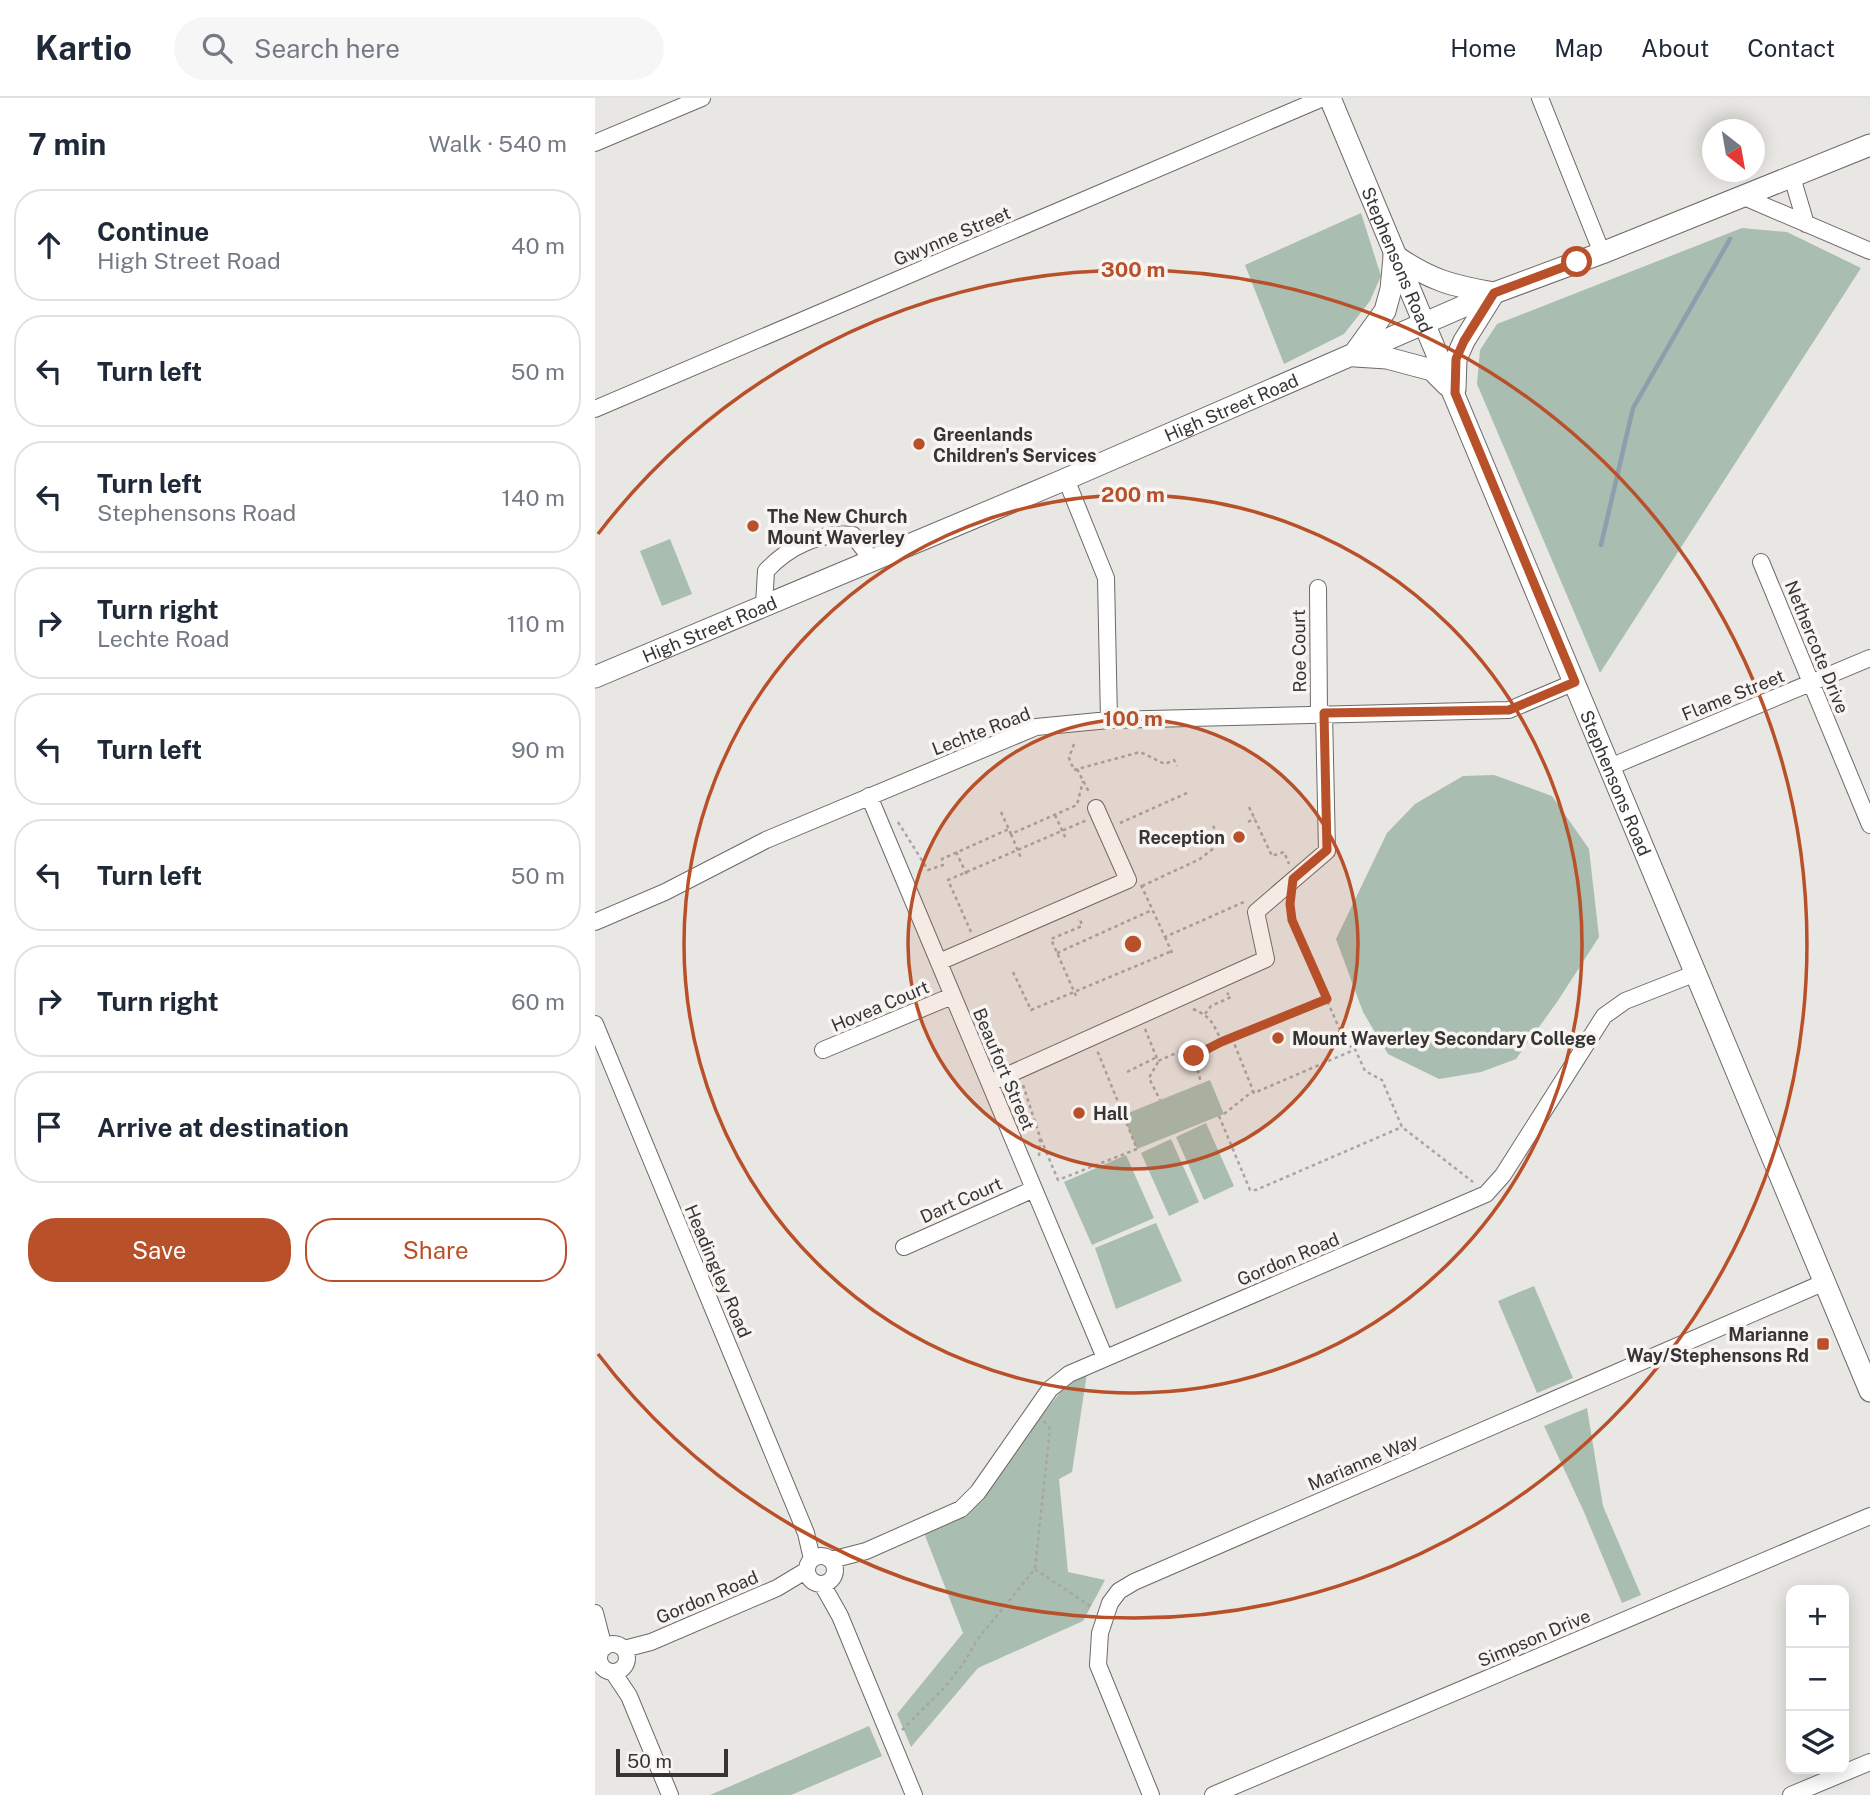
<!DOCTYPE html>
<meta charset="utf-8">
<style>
body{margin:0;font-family:"Public Sans",sans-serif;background:#f6f6f7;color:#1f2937}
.controls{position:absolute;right:21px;bottom:21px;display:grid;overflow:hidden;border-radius:14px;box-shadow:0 4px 18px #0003}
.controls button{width:63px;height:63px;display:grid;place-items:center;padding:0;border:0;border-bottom:2px solid #e0e1e3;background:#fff;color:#1f2937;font:35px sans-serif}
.compass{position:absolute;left:1107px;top:21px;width:63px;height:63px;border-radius:50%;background:#fff;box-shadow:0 4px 18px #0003;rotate:149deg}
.scale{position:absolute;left:21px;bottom:18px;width:112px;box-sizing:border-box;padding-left:7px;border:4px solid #363534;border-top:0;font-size:19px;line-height:24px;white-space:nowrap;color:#363534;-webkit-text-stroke:5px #f7f4f1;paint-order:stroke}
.stop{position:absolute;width:21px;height:21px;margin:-16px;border:5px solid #b85029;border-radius:50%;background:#fff}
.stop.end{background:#b85029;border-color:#fff;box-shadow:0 2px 7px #0008}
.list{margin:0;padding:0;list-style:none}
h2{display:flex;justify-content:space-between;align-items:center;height:91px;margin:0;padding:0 28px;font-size:30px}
h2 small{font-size:23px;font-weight:400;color:#747a83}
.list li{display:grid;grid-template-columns:46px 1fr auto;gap:21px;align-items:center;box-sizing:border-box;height:112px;margin:0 14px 14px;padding:0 14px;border:2px solid #e0e1e3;border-radius:28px}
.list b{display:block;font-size:26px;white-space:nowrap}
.list p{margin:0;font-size:23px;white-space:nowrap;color:#747a83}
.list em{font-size:23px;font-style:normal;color:#747a83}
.actions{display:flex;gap:14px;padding:21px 28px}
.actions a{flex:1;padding:16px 0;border:2px solid #b85029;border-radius:28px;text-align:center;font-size:24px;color:#b85029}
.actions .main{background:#b85029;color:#fff}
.icon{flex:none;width:38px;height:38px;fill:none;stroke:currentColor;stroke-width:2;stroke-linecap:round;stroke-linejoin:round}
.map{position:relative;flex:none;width:1275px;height:1697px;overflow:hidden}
header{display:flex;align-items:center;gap:42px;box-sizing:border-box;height:98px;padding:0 35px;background:#fff;border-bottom:2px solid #e0e1e3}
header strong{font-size:33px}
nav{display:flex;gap:38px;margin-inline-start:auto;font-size:24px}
.search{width:490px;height:63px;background:#f6f6f7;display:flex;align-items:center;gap:18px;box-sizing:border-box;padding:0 24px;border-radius:38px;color:#747a83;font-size:26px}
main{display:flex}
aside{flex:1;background:#fff}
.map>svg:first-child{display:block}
</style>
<header>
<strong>Kartio</strong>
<div class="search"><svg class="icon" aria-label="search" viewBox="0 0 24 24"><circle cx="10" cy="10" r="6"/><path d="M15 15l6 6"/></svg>Search here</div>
<nav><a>Home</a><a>Map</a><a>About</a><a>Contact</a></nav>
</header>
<main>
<aside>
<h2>7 min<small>Walk · 540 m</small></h2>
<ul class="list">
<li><svg class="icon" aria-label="ahead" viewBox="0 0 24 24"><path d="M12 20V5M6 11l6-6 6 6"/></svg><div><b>Continue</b><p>High Street Road</p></div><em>40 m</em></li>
<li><svg class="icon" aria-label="left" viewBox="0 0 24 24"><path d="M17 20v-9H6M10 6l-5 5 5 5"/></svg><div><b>Turn left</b></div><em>50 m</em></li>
<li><svg class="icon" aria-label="left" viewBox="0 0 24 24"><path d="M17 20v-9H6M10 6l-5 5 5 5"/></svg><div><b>Turn left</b><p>Stephensons Road</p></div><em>140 m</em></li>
<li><svg class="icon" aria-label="right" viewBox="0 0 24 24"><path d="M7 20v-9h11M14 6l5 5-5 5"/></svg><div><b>Turn right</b><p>Lechte Road</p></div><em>110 m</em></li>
<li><svg class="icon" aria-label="left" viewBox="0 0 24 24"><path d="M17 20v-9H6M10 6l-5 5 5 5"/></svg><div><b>Turn left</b></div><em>90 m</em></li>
<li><svg class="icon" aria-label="left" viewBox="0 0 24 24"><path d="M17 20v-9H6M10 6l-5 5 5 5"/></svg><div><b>Turn left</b></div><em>50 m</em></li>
<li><svg class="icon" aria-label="right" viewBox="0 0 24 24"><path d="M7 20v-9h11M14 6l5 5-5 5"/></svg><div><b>Turn right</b></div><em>60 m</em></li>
<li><svg class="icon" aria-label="arrive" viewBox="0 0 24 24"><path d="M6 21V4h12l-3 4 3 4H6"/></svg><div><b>Arrive at destination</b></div></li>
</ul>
<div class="actions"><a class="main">Save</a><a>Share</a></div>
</aside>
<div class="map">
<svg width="1275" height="1697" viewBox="0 0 1275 1697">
<rect width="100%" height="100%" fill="#e9e7e4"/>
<path fill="#a9bdb0" d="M 766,115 L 786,178 L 775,203 L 749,236 L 689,266 L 650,167 Z
M 1147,130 L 1192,134 L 1266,170 L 1005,575 L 882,286 L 885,252 L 902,226 Z
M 75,441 L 97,496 L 67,508 L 45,453 Z
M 899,677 L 957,698 L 994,751 L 1004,839 L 962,904 L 921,961 L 886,974 L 844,981 L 793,956 L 768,914 L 741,841 L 792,735 L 820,706 L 868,678 Z
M 615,982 L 629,1016 L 542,1051 L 528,1017 Z
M 611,1025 L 639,1088 L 609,1102 L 581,1039 Z
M 576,1041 L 604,1104 L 574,1118 L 546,1055 Z
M 531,1057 L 559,1120 L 497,1147 L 469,1084 Z
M 561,1125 L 587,1183 L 521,1211 L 500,1150 Z
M 939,1188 L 978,1280 L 942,1295 L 903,1203 Z
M 492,1275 L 477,1374 L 464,1381 L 473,1474 L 510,1482 L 488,1523 L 383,1570 L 316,1649 L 302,1616 L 368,1535 L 329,1435 L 371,1416 L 473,1284 Z
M 992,1310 L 1008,1408 L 1046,1497 L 1027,1505 L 989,1414 L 949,1328 Z
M 274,1628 L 287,1658 L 196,1697 L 115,1697 Z"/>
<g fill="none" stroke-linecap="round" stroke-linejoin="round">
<path stroke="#8d9ead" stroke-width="4.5" d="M 1006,447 L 1038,310 L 1135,141"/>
<g stroke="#6c6a68" stroke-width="18">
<path id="minor" d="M 945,0 L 1007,155
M 0,45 L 107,0
M 1197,79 L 1211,126
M 1149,99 L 1275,153
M 0,311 L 728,0
M 471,381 L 511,480 L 514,622
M 1166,464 L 1275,727
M 723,490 L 724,616
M 169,507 L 171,473 C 194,448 225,434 258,437 L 277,462
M 1015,669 L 1275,560
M 274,698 L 510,1260
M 0,824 L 70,794 L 171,742 L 441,629 L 514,622 L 914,612 L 980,584
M 344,864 L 533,782 L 501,710
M 0,926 L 211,1435 L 217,1461
M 228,952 L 357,898
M 395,985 L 671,861 L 661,814 L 732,753 L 729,615
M 309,1149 L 439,1091
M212 1472a14 14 0 1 1 28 0a14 14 0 1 1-28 0Z
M 236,1462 L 271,1453 L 366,1411 L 383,1394 L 455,1291 L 474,1276 L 891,1096 L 908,1077 L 1009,918 L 1030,903 L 1101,875
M 227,1486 L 245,1518 L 319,1697
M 0,1515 L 9,1550
M4 1560a14 14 0 1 1 28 0a14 14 0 1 1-28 0Z
M 29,1551 L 56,1544 L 182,1490 L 212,1472
M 18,1574 L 34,1598 L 75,1697
M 556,1697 L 503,1567 L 505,1535 L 515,1505 L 524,1493 L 539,1484 L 1230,1184
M 618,1697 L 1275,1418
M 1196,1697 L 1275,1664"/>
</g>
<g stroke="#6c6a68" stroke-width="23">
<g id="major">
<path id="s1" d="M 735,0 L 1275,1293"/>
<path d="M 799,157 C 835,182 857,188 899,195"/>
<path d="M 759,256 L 790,213 L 796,191 L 799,159"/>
<path d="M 760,258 L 792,260 L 837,272 L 852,287"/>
<path d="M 860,291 L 861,261 L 869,243 L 899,195"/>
<path id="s2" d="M 0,579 L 471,381 L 899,195 L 1007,155 L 1275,47"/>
</g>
</g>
<path stroke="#a8a6a4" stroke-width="2.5" stroke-dasharray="3.5 3.5" stroke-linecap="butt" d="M 479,646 L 474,660 L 479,672
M 482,671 L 495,696
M 479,672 L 545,654 L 570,666 L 579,662 L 582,668
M 654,709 L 677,758 L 689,754 L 694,766
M 406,714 L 416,736 L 482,707 L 488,683
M 303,724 L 333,772 L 348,767 L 347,761 L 414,731
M 653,724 L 660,720
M 525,725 L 592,695
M 546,787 L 570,839 L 649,804
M 547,788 L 605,761 L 624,746 L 625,740 L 618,728
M 695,806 L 697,822 L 751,946 L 760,951 L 770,973 L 787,982 L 807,1029 L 878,1084
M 376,834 L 353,782 L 492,722
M 570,839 L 578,857
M 462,855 L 557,812
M 418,874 L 436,912 L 577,853
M 481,898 L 456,841 L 487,828 L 485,821 L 483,822
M 598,911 C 617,919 618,926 627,944 L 732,901
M 610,916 L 616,908 L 636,899 L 632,895
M 550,931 L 563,963 L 595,949 L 599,958 L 627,944
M 637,940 L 659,995 L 759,952
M 599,958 L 606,985
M 563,964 L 554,980 L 565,1002
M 532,974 L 560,960
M 428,987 L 445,1039
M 629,1016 L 658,993
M 624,1018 L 655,1092 L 661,1092 L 807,1029
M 444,1058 L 445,1039 L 463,1082 L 542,1051 L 502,952
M 440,1471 L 498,1510
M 307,1632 L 350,1589 L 368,1566 L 382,1542 L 440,1471 L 455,1331 L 449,1323"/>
<use href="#minor" stroke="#fff" stroke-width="16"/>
<use href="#major" stroke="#fff" stroke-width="21"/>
<path stroke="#a8a6a4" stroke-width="2.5" stroke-dasharray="3.5 3.5" stroke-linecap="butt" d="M 460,717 L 471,741
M 416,736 L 426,760
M 361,754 L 372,777"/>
</g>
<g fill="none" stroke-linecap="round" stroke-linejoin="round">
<path stroke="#b85029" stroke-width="9" d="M 599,958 L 626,944 L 732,901 L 697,822 L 695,806 L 698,781 L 732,752 L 729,615 L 914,612 L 980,584 L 860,295 L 861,261 L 869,243 L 899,195 L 982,164"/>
</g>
<circle cx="538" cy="846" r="225" fill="#b85029" fill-opacity=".12"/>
<g fill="none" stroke="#b85029" stroke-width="3.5">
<circle cx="538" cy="846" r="225"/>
<circle cx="538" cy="846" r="449"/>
<path d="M3 436A674 674 0 1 1 3 1256"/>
</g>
<g fill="#b85029" stroke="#f7f4f1" stroke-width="2.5">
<circle cx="324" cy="346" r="7"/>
<circle cx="158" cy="428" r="7"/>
<circle cx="644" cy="739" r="7"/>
<circle cx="683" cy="940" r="7"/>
<circle cx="484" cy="1015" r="7"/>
<rect x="1221" y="1239" width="14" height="14" rx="3.5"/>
</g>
<g text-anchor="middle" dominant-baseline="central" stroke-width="7" stroke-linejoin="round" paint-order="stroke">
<g font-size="18" fill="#363534" stroke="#f7f4f1">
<text transform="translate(357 138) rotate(-23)">Gwynne Street</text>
<text stroke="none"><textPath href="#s1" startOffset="175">Stephensons Road</textPath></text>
<text stroke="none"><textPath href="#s2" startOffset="691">High Street Road</textPath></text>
<text stroke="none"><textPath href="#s2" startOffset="124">High Street Road</textPath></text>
<text transform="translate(1222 549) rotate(68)">Nethercote Drive</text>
<text transform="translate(704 553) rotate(-91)">Roe Court</text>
<text transform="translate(1138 597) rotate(-22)">Flame Street</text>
<text transform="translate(386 633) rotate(-21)">Lechte Road</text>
<text stroke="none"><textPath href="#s1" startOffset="742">Stephensons Road</textPath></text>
<text transform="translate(285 908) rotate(-23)">Hovea Court</text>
<text transform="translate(409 971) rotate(67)">Beaufort Street</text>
<text transform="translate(366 1102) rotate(-24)">Dart Court</text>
<text transform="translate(693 1161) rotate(-23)">Gordon Road</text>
<text transform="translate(123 1173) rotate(67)">Headingley Road</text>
<text transform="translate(768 1364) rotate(-23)">Marianne Way</text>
<text transform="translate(112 1499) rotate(-23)">Gordon Road</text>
<text transform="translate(939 1540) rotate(-23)">Simpson Drive</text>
</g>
<g font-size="18" font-weight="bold" fill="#363534" stroke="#f7f4f1" text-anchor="start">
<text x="338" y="336">Greenlands<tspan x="338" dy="21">Children's Services</tspan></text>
<text x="172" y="418">The New Church<tspan x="172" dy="21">Mount Waverley</tspan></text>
<text x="630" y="739" text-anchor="end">Reception</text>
<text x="697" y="940">Mount Waverley Secondary College</text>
<text x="498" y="1015">Hall</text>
<text x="1214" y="1236" text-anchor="end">Marianne<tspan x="1214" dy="21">Way/Stephensons Rd</tspan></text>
</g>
</g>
<circle cx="538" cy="846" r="10" fill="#b85029" stroke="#f7f4f1" stroke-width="3.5"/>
<g font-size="21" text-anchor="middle" font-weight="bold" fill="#b85029" stroke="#f7f4f1" stroke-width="7" stroke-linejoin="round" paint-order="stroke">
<text x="538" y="179">300 m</text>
<text x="538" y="404">200 m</text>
<text x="538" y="628">100 m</text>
</g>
</svg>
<div class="controls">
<button>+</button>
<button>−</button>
<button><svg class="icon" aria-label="layers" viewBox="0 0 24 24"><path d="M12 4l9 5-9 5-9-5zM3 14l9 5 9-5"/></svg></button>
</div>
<svg class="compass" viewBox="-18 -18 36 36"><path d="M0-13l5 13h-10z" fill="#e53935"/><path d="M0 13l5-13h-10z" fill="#747a83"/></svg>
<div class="scale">50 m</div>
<div class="stop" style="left:982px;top:164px"></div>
<div class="stop end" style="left:599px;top:958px"></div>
</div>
</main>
